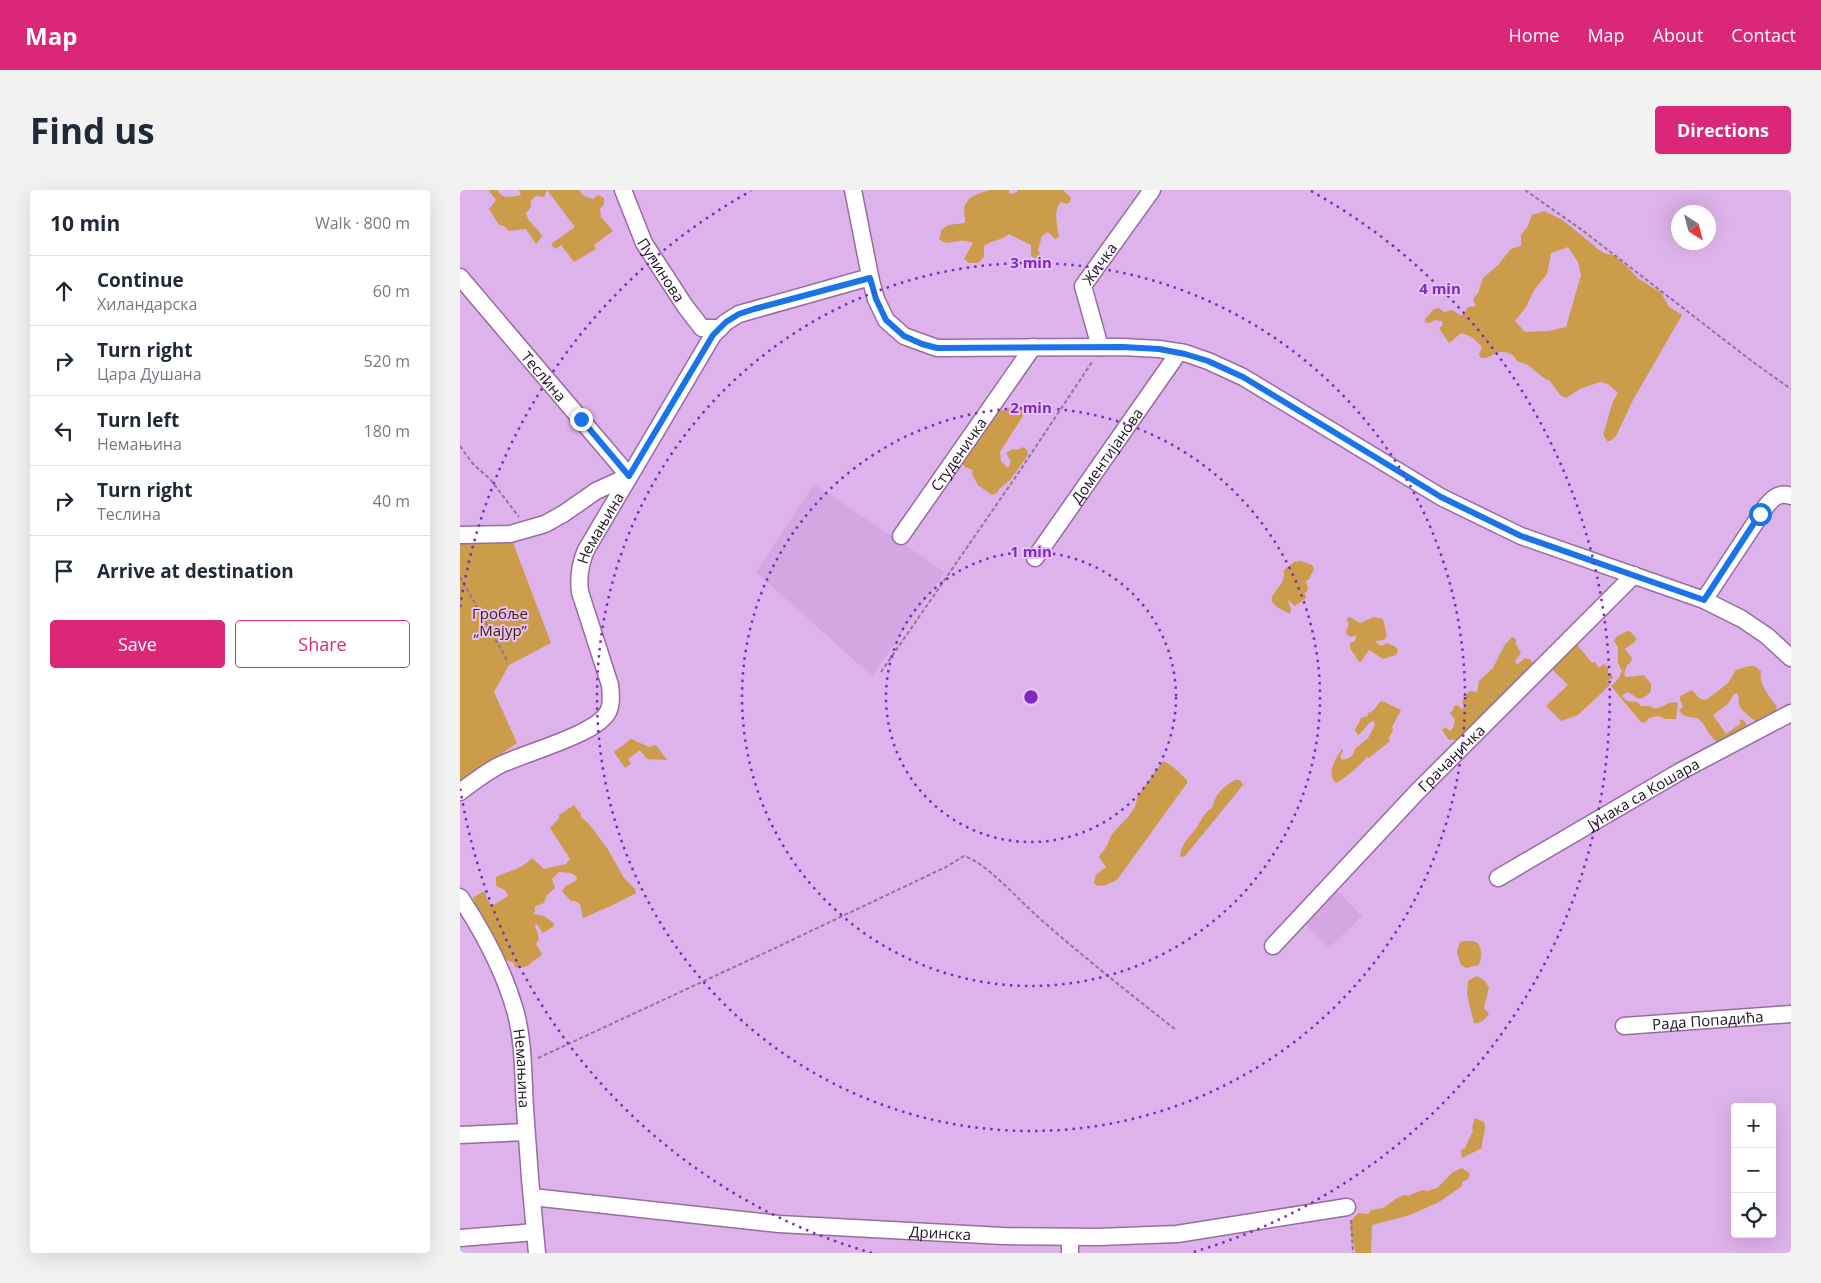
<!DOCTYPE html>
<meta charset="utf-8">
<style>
body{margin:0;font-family:"Open Sans",sans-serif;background:#f2f2f3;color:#1f2937}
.controls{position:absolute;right:15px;bottom:15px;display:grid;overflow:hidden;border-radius:5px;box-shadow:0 5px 20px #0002}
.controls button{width:45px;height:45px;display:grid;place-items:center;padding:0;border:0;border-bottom:1px solid #e0e1e3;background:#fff;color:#1f2937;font:25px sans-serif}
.compass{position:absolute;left:1211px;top:15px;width:45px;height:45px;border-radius:50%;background:#fff;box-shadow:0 5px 20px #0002;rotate:144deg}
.stop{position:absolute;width:15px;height:15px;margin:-11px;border:4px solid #1a73e8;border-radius:50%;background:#fff}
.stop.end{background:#1a73e8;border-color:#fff;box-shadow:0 1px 5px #0008}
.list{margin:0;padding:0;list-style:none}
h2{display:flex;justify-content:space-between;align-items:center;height:65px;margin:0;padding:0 20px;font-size:21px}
h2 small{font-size:16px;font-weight:400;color:#747a83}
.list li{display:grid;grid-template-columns:32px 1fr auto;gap:15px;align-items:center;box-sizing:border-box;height:70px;padding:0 20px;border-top:1px solid #e0e1e3}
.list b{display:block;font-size:19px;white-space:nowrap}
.list p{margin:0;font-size:16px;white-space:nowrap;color:#747a83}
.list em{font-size:16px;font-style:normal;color:#747a83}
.actions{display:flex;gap:10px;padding:15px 20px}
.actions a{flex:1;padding:11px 0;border:1px solid #db2777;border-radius:5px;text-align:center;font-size:18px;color:#db2777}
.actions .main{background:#db2777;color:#fff}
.icon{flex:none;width:28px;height:28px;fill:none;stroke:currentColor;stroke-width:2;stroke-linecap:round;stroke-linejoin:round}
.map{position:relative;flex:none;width:1331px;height:1063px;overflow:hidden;border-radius:5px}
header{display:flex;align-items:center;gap:30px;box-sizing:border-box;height:70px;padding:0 25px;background:#db2777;color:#fff}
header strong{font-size:24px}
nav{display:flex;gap:28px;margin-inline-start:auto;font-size:18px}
.intro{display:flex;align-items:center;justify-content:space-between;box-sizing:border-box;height:120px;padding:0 30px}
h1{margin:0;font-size:35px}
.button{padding:12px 22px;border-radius:5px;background:#db2777;color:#fff;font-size:18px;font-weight:700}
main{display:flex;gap:30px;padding:0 30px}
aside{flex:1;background:#fff;border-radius:5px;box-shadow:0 5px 20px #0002}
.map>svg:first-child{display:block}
</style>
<header>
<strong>Map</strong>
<nav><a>Home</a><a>Map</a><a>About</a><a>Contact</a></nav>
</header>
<div class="intro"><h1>Find us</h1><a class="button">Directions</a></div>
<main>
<aside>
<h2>10 min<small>Walk · 800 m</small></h2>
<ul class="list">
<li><svg class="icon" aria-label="ahead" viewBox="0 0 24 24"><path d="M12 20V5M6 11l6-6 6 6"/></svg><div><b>Continue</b><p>Хиландарска</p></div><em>60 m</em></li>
<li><svg class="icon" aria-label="right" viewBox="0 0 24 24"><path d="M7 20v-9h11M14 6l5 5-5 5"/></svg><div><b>Turn right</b><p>Цара Душана</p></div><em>520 m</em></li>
<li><svg class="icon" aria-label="left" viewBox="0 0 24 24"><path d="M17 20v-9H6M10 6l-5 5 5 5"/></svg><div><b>Turn left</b><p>Немањина</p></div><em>180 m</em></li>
<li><svg class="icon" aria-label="right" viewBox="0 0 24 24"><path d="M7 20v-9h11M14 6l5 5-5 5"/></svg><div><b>Turn right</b><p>Теслина</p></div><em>40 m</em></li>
<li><svg class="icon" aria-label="arrive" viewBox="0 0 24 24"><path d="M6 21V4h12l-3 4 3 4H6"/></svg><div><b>Arrive at destination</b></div></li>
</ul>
<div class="actions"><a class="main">Save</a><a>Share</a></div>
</aside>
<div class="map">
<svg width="1331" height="1063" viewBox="0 0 1331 1063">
<rect width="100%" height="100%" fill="#deb2ea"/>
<path fill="#d6a6e3" d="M 354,294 L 485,382 L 412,486 L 296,382 Z
M 874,698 L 902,726 L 869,758 L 842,731 Z"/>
<path fill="#cb9c49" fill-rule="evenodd" d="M 28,0 L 37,0 C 43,10 51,7 61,5 L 59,0 L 119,0 L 124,6 L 133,9 L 138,5 L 144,8 L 144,14 L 140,19 L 141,27 L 153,41 L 134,55 L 136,59 L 114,72 L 101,55 L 95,59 L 91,54 L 115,37 L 87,0 L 84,7 L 76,6 C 71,10 70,11 71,17 L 66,23 C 68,34 78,37 82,46 L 76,54 L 66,39 L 49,41 L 44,36 L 39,35 L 29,19 L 36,10 Z
M 530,0 L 549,0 L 549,3 L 551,4 L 557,2 L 557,0 L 603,0 L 611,8 L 610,12 L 607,14 L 601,12 C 593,20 597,36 599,47 L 595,49 L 588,42 L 582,46 L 578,60 L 580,65 L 578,70 L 571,66 L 571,55 L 549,44 C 542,51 533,49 524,56 L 524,67 L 518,73 L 509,73 L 504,69 L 513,53 C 509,52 504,50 500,51 C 491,52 486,55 479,49 L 482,39 L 488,35 L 505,33 C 506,27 504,26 504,20 C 506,6 518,4 530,0 Z
M 1085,21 C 1091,25 1099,27 1105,32 C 1116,41 1128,50 1139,60 C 1144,64 1148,64 1153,65 C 1156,66 1177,86 1178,89 C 1186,92 1191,98 1200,101 L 1209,117 L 1222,125 L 1173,210 L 1156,246 L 1150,251 L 1147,251 L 1143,244 C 1149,231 1149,215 1158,203 L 1148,194 L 1140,192 L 1120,199 L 1106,208 L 1101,206 L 1090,191 L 1084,188 L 1068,175 L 1057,171 L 1053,165 L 1045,162 L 1039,162 L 1026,168 L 1021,168 L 1019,165 L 1022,157 L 1012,147 L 1001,143 L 989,153 L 979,138 L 983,135 L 982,131 L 974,130 L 970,133 L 965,132 L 965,129 L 974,119 L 979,118 L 984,122 L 992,120 L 1000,125 L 1003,125 L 1008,117 L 1016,116 L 1013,109 L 1018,103 L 1023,88 L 1038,75 L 1051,59 L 1061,56 L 1061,45 L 1068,36 L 1072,25 ZM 1108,57 L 1118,72 L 1121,85 L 1106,137 L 1089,141 L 1065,142 L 1055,131 L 1066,117 L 1074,100 L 1087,84 L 1091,63 Z
M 552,216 L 566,221 L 540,262 L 541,271 L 548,278 L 551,271 L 546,263 L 553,259 L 556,260 L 564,257 L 567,260 L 568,265 L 550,290 L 539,299 L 537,303 L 532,305 L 518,295 L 512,284 L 513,280 L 505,277 L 502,273 L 533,223 L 541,220 L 546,221 Z
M 52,350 L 91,453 L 49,475 L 34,502 L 57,553 L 0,592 L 0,351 Z
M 841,371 L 852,375 L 854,379 L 849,389 L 846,391 L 848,400 L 845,403 L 846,408 L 835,416 L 828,410 L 831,420 L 830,424 C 826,421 816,418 813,413 C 808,406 820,398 822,392 C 824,389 824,384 824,380 L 834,372 Z
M 890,427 L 900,433 L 914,427 L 923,429 L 927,446 L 924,450 L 915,451 L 920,456 L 928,453 L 937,458 L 938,461 L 936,465 L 923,469 L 909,460 L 900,473 L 890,458 L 890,453 L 895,451 L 896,447 L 895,445 L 892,447 L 887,445 L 886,441 L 889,434 L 886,429 Z
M 1168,441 L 1171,442 L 1176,448 L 1175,452 L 1165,459 L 1172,468 L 1171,472 L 1167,475 L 1164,485 L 1167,487 L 1184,485 C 1190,494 1193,491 1190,503 C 1178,513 1178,507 1167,502 L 1162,506 C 1168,513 1170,511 1177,512 L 1181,516 C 1184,516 1187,516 1189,516 C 1194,517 1192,520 1198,518 C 1206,516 1209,510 1218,513 L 1216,529 L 1205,529 L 1198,526 L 1189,528 L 1185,533 L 1181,532 L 1151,496 L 1159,488 L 1162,481 L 1158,473 L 1158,457 L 1154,451 L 1157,446 Z
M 1052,447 L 1056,449 L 1056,454 L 1061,463 L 1055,471 L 1057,475 L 1065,468 L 1071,470 L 1073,475 L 999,549 L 989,550 L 982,540 L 985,537 L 990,541 L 993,538 L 995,530 L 990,523 L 993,520 L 994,516 L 998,515 L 1002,520 L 1004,516 L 1002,512 L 1008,502 L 1011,501 L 1017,502 L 1019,491 L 1033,478 L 1044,456 Z
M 1114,451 L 1132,473 L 1135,472 L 1139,478 L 1144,474 L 1148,478 L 1148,484 L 1152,484 L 1153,488 L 1147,491 L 1150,495 L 1118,525 L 1101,531 L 1086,516 L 1108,495 L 1089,476 L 1108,463 Z
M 1289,476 L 1294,476 L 1301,481 C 1298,494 1310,507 1317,517 C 1312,529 1299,537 1290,527 C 1286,523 1281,520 1279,515 C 1278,510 1280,508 1277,503 L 1274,504 L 1268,514 L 1253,525 L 1266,544 L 1281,533 L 1279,531 L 1282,529 L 1290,538 L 1261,554 C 1249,549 1248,538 1239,529 C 1230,526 1225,529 1219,520 L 1223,517 L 1220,510 L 1220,506 L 1232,500 L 1239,508 L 1245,510 L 1249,508 L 1268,493 L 1276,480 Z
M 922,511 L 941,520 L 932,537 L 933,541 L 929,547 L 930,551 L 909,568 L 907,567 C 901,575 884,589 876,593 C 866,584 875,569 882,559 L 883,561 L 880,567 L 882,570 L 889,568 L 892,566 L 895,559 L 908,548 L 915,535 L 914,531 C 906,533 904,542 898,545 L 895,540 L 901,528 L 908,526 L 908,523 C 915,522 916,514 922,511 Z
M 171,549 L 189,557 L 196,555 L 207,570 L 187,569 L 180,560 L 168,569 L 171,574 L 165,578 L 154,562 Z
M 703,571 C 713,575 719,583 727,590 L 727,593 L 657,690 L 646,695 L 637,696 L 634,693 L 636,685 L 646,677 L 639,667 C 641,663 644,661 646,657 C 648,654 649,650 651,646 C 659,634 677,623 677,607 Z
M 775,590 L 780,590 L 783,595 L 725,666 L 720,667 C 721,655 728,648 735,640 C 741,632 743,623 752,618 C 756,604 762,597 775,590 Z
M 114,615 L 120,623 L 121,622 L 121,627 L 129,634 L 147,658 L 164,688 L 175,699 L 176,703 L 153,715 L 123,728 L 120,714 L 115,711 L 111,711 L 102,701 L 106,696 L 117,690 L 116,686 L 111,683 L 99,682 L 92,689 L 95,698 L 87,705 L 84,713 L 75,716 L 75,721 L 73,724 L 84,726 L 94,733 L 93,737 L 83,743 L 76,733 L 75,735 L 79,749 L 76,754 L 82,764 C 79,769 71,771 68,776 L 59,778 L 55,777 L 54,773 L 44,769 L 14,718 L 15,713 L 13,707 L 25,701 L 27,709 L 32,716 L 48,706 L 45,700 L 36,696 L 36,687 C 50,680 61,680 72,668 L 84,679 L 106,674 L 110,669 L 90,638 L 99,628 L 99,625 Z
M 1004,751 L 1013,751 L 1018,753 C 1022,761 1022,766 1019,775 L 1006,778 L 1001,775 L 997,762 L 1000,752 Z
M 1017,786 L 1025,791 L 1029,798 L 1024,818 L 1029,824 C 1024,830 1022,833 1014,833 L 1007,804 L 1008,791 Z
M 1015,928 L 1024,932 C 1027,943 1021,948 1022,958 L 1002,968 L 1001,960 L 1005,958 L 1013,941 L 1012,938 Z
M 1002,978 L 1010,984 L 1008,989 L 1002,992 L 1002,996 L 979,1012 L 950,1025 L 912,1035 L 911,1063 L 895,1063 C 896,1049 882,1034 899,1023 L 908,1024 L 911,1020 L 923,1018 L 937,1008 L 944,1005 L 948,1006 L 962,1000 L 967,1001 L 977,998 L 993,982 Z"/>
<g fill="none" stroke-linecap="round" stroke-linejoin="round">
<g stroke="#966da1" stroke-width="19">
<g id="minor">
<path id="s1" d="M 163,0 L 184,53 L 225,116 L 242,138 L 260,138"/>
<path d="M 393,0 L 411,91 L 416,109 L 426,130 L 444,146 L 477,158 L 663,157 L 699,159 L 725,163 L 748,171 L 783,187 L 981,307 L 1061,346 L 1244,410 L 1282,429 L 1307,446 L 1331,468"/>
<path id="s2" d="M 0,87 L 169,286 L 136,301 L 103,324 L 85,334 L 50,344 L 0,345"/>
<path id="s3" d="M 640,157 L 623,96 L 692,0"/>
<path id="s4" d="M 441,346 L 573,157"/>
<path id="s5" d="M 575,368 L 719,162"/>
<path d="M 1244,410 L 1307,315 C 1314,307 1320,302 1331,306"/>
<path id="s6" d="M 0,602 C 12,593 25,583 38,576 C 63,563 136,545 148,522 C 152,514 151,504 150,495 L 120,402 C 118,386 120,374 126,360 L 253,145 L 266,132 L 279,124 L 410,87"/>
<path id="s7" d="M 1038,688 L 1221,581 L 1331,523"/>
<path id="s8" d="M 0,707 C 22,740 44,782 55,820 C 64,851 63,887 65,919 C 68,967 72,1015 77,1063"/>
<path id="s9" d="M 813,756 L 957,602 L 1174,385"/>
<path id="s10" d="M 1164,836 L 1331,824"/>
<path d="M 0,945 L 66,942"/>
<path id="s11" d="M 72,1007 L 319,1034 L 543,1046 L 638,1047 L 717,1044 L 887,1017"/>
<path d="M 0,1048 L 75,1042"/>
<path d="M 610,1063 L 610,1047"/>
</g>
</g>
<path stroke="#94739d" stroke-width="2" stroke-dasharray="4 2.5" stroke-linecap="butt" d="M 1065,0 L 1122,40 L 1293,172 L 1331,199
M 0,256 L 13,274 L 30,289 L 59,327
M 0,387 L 47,470
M 421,482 L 559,282 L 632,172
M 78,868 L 313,759 L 486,677 L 504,666 C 524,671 560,711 577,726 C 622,766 669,803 716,840
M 891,1030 L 893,1063"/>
<use href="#minor" stroke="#fff" stroke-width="16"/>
</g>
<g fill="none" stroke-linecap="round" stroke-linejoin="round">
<path stroke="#1a73e8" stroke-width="6" d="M 121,229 L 169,286 L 253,145 L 266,132 L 279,124 L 294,119 L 410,88 L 416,109 L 426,130 L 444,146 L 462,154 L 477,158 L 663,157 L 699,159 L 725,164 L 748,171 L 783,187 L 981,307 L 1061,346 L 1244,410 L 1300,324"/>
</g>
<g fill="none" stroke="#7b2cbf" stroke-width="2.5" stroke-dasharray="2.5 5">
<circle cx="571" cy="507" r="145"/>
<circle cx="571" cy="507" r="289"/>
<circle cx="571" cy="507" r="434"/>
<path d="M412 1063A578 578 0 0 1 0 597M0 417A578 578 0 0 1 291 1M851 1A578 578 0 0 1 730 1063"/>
</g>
<g text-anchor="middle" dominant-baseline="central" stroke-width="4" stroke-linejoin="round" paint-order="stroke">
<g font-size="15" fill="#211125" stroke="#ebbff8">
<text stroke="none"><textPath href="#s3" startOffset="91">Жичка</textPath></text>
<text stroke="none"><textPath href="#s1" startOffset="89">Пупинова</textPath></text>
<text stroke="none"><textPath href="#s2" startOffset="130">Теслина</textPath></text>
<text stroke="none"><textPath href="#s4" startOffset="100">Студеничка</textPath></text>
<text stroke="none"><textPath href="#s5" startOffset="125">Доментијанова</textPath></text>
<text stroke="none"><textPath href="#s6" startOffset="364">Немањина</textPath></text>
<text stroke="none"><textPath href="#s9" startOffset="259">Грачаничка</textPath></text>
<text stroke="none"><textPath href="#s7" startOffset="168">Јунака са Кошара</textPath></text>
<text stroke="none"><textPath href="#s10" startOffset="84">Рада Попадића</textPath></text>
<text stroke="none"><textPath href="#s8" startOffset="185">Немањина</textPath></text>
<text stroke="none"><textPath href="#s11" startOffset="410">Дринска</textPath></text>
</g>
<g font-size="15" fill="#3d2800" stroke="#ebbff8">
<text x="40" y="423">Гробље<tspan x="40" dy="17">„Мајур”</tspan></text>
</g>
</g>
<circle cx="571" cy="507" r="8" fill="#7b2cbf" stroke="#ebbff8" stroke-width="2.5"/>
<g font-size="15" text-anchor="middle" font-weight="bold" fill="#7b2cbf" stroke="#ebbff8" stroke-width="4" stroke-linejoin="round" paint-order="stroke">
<text x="571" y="78">3 min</text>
<text x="980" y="104">4 min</text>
<text x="571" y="223">2 min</text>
<text x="571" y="367">1 min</text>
</g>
</svg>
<div class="controls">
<button>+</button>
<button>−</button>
<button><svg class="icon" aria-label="locate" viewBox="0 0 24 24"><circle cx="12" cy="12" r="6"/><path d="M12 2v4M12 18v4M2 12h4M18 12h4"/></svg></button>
</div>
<svg class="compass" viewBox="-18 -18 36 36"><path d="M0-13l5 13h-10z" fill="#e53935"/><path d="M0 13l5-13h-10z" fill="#747a83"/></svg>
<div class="stop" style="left:1300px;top:324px"></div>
<div class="stop end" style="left:121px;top:229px"></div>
</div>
</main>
